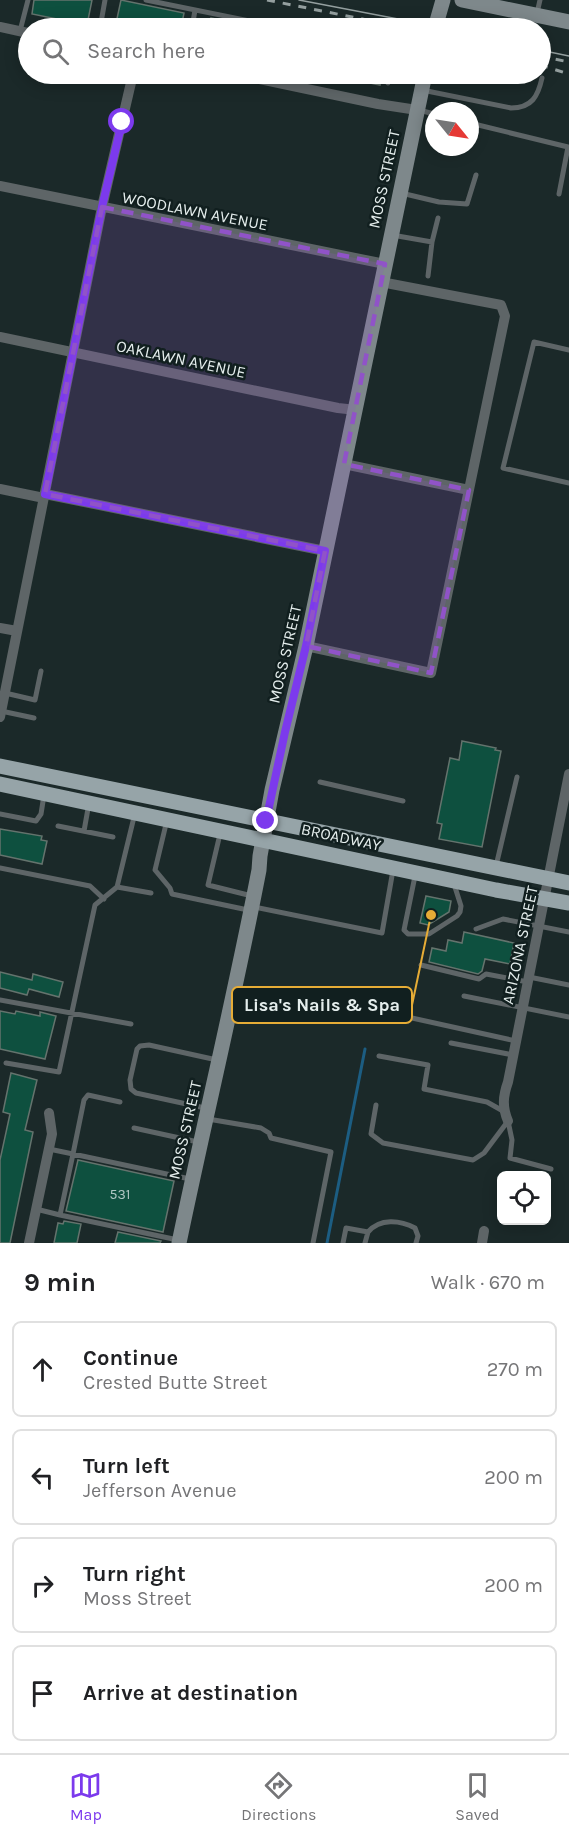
<!DOCTYPE html>
<meta charset="utf-8">
<style>
body{margin:0;font-family:Karla,sans-serif;background:#f2f2f2;color:#202124}
.controls{position:absolute;right:18px;bottom:18px;display:grid;overflow:hidden;border-radius:9px;box-shadow:0 3px 15px #0003}
.controls button{width:54px;height:54px;display:grid;place-items:center;padding:0;border:0;border-bottom:2px solid #e0e0e0;background:#fff;color:#202124;font:30px sans-serif}
.compass{position:absolute;left:425px;top:102px;width:54px;height:54px;border-radius:50%;background:#fff;box-shadow:0 3px 15px #0003;rotate:120deg}
.stop{position:absolute;width:18px;height:18px;margin:-14px;border:4px solid #7c3aed;border-radius:50%;background:#fff}
.stop.end{background:#7c3aed;border-color:#fff;box-shadow:0 2px 6px #0008}
.list{margin:0;padding:0;list-style:none}
h2{display:flex;justify-content:space-between;align-items:center;height:78px;margin:0;padding:0 24px;font-size:26px}
h2 small{font-size:20px;font-weight:400;color:#757577}
.list li{display:grid;grid-template-columns:39px 1fr auto;gap:18px;align-items:center;box-sizing:border-box;height:96px;margin:0 12px 12px;padding:0 12px;border:2px solid #e0e0e0;border-radius:9px}
.list b{display:block;font-size:22px;white-space:nowrap}
.list p{margin:0;font-size:20px;white-space:nowrap;color:#757577}
.list em{font-size:20px;font-style:normal;color:#757577}
.icon{flex:none;width:33px;height:33px;fill:none;stroke:currentColor;stroke-width:2;stroke-linecap:round;stroke-linejoin:round}
.map{position:relative;flex:none;width:569px;height:1243px;overflow:hidden}
.search{position:absolute;background:#fff;box-shadow:0 3px 15px #0003;left:18px;right:18px;top:18px;height:66px;display:flex;align-items:center;gap:15px;box-sizing:border-box;padding:0 21px;border-radius:33px;color:#757577;font-size:22px}
.sheet{height:510px;background:#fff}
nav{display:flex;justify-content:space-around;align-items:center;box-sizing:border-box;height:84px;border-top:2px solid #e0e0e0;background:#fff;font-size:16px;color:#757577}
nav a{display:grid;justify-items:center;gap:3px}
nav .on{color:#7c3aed}
.map>svg:first-child{display:block}
</style>
<div class="map">
<svg width="569" height="1243" viewBox="0 0 569 1243">
<rect width="100%" height="100%" fill="#1b2929"/>
<g fill="none" stroke-linecap="round" stroke-linejoin="round">
<path stroke="#1c5d82" stroke-width="3" d="M 327,1243 L 365,1049"/>
</g>
<path fill="#0e503f" stroke="#64736d" stroke-width="1.5" d="M 34,0 L 92,0 L 87,25 L 32,14 Z
M 121,0 L 184,13 L 181,28 L 115,28 Z
M 211,18 L 245,25 L 245,28 L 209,28 Z
M 341,74 L 382,74 L 380,85 L 341,77 Z
M 462,741 L 496,748 L 495,750 L 501,751 L 482,847 L 439,839 L 442,824 L 437,823 L 450,758 L 459,760 Z
M 0,829 L 42,836 L 41,840 L 47,841 L 42,864 L 0,855 Z
M 426,896 L 451,901 L 449,912 L 428,925 L 420,923 Z
M 464,932 L 514,943 L 510,964 L 485,959 L 482,971 L 478,974 L 429,962 L 432,948 L 446,951 L 448,940 L 462,943 Z
M 0,972 L 32,980 L 33,974 L 63,982 L 59,997 L 29,989 L 27,995 L 0,988 Z
M 0,1011 L 15,1014 L 16,1011 L 40,1016 L 40,1012 L 56,1016 L 45,1059 L 0,1049 Z
M 11,1073 L 37,1080 L 25,1130 L 33,1132 L 10,1243 L 0,1243 L 0,1160 L 10,1114 L 3,1112 Z
M 78,1160 L 174,1181 L 163,1232 L 66,1211 Z
M 64,1221 L 81,1224 L 77,1243 L 54,1243 L 58,1223 L 63,1224 Z
M 118,1232 L 161,1241 L 160,1243 L 115,1243 Z"/>
<g fill="none" stroke-linecap="round" stroke-linejoin="round">
<path stroke="#5e6567" stroke-width="5" d="M 146,0 L 284,28
M 537,13 L 540,0
M 100,28 L 105,0
M 192,28 L 195,10
M 20,31 L 28,0
M 388,83 L 390,74
M 422,90 L 511,108 C 532,108 538,96 542,78
M 419,110 L 434,114
M 470,123 L 568,147 L 559,194
M 401,193 L 439,202 L 467,204 L 476,175
M 392,235 L 432,242 L 438,218
M 428,276 L 432,242
M 569,350 L 534,342 L 503,468 L 569,483
M 5,693 L 35,700 L 41,671
M 1,711 L 34,718
M 320,782 L 403,801
M 0,814 L 36,821 L 41,814 L 44,795
M 167,820 L 155,870 L 170,888 L 172,894 L 248,910
M 58,826 L 113,837
M 84,831 L 89,803
M 220,834 L 208,885 L 252,896
M 496,866 L 517,777
M 0,868 L 90,886 L 104,899
M 415,876 L 404,930 L 408,934 L 429,934 L 457,916 L 460,912 L 461,906 L 454,884
M 117,887 L 151,893
M 254,907 L 382,933 L 393,870
M 476,929 L 503,919 L 569,932
M 421,965 L 479,979 L 486,974 L 528,982
M 529,977 L 569,985
M 464,996 L 569,1017
M 0,1000 L 131,1024
M 394,1014 L 516,1041
M 451,1043 L 513,1055
M 379,1056 L 428,1065 L 424,1089 L 487,1102 L 503,1111
M 6,1063 L 59,1072 L 95,905 L 117,887 L 135,813
M 376,1105 L 371,1134 L 383,1143 L 473,1160 L 484,1153 L 508,1121
M 205,1108 L 136,1093 L 131,1089 L 130,1080 L 137,1049 L 140,1046 L 149,1045 L 217,1060
M 208,1119 L 261,1128 L 269,1133 L 271,1138 L 331,1152 L 313,1243
M 508,1121 L 512,1140 L 510,1158 L 551,1169
M 134,1128 L 198,1142
M 49,1149 L 73,1154 L 84,1100 L 88,1095 L 120,1102
M 36,1209 L 60,1215
M 368,1232 C 380,1218 400,1220 415,1228 L 418,1236 L 416,1243
M 178,1240 L 60,1215 L 73,1154 L 190,1179
M 343,1243 L 346,1228 L 368,1232 L 365,1243"/>
<path stroke="#5e6567" stroke-width="10" d="M 0,27 L 28,33
M 236,74 L 378,104 L 417,110
M 0,186 L 385,264
M 0,337 L 338,408 L 356,410
M 344,464 L 469,490
M 0,489 L 44,498
M 45,494 L 325,551
M 0,628 L 17,631
M 306,646 L 431,673 L 505,316 L 501,305 L 381,282
M 0,717 L 102,207 L 133,74
M 508,1121 C 502,1107 503,1096 508,1082 L 569,774
M 29,1243 L 52,1134 L 49,1113
M 482,1243 L 484,1231"/>
<path stroke="#7e888b" stroke-width="15" d="M 462,0 L 569,22
M 435,28 L 443,0
M 179,1243 C 205,1118 235,995 259,870 L 260,856 L 272,790 L 306,646 L 425,74"/>
<path stroke="#96a4a8" stroke-width="15" d="M 0,766 L 569,883
M 0,784 L 496,890 L 569,903"/>
<path stroke="#95a0a0" stroke-width="1.5" d="M 299,0 L 445,28
M 540,50 L 569,56"/>
<path stroke="#95a0a0" stroke-width="3" stroke-dasharray="8 8" stroke-linecap="butt" d="M 267,0 L 407,28
M 540,56 L 569,62
M 540,65 L 569,74"/>
</g>
<g fill="none" stroke-linecap="round" stroke-linejoin="round">
<path stroke="#7c3aed" stroke-width="8" d="M 122,122 L 102,207 L 45,494 L 325,551 L 306,646 L 285,732 L 266,821"/>
</g>
<path fill="#9053c8" fill-opacity="0.2" stroke="#9053c8" stroke-width="4.5" stroke-dasharray="12 8" stroke-linejoin="round" d="M 102,207 L 385,264 L 344,464 L 469,490 L 431,673 L 306,646 L 325,551 L 45,494 Z"/>
<g text-anchor="middle" dominant-baseline="central" stroke-width="5" stroke-linejoin="round" paint-order="stroke">
<g font-size="14" fill="#afc6c2">
<text x="120" y="1194">531</text>
</g>
<g font-size="16" fill="#e5eeed" stroke="#111f1f">
<text transform="translate(384 179) rotate(-78)">MOSS STREET</text>
<text transform="translate(195 211) rotate(11)">WOODLAWN AVENUE</text>
<text transform="translate(181 359) rotate(12)">OAKLAWN AVENUE</text>
<text transform="translate(285 654) rotate(-77)">MOSS STREET</text>
<text transform="translate(341 837) rotate(12)">BROADWAY</text>
<text transform="translate(520 945) rotate(-78)">ARIZONA STREET</text>
<text transform="translate(185 1130) rotate(-77)">MOSS STREET</text>
</g>
</g>
<path fill="none" stroke="#e6ac36" stroke-width="2" d="M431 915L412 1005"/>
<circle fill="#e6ac36" stroke="#111f1f" stroke-width="2" cx="431" cy="915" r="6"/>
<rect fill="#111f1f" stroke="#e6ac36" stroke-width="2" x="232" y="987" width="180" height="36" rx="6"/>
<g font-size="18" text-anchor="middle" font-weight="bold" fill="#e5eeed">
<text x="322" y="1011">Lisa's Nails &amp; Spa</text>
</g>
</svg>
<div class="controls">
<button><svg class="icon" aria-label="locate" viewBox="0 0 24 24"><circle cx="12" cy="12" r="6"/><path d="M12 2v4M12 18v4M2 12h4M18 12h4"/></svg></button>
</div>
<svg class="compass" viewBox="-18 -18 36 36"><path d="M0-13l5 13h-10z" fill="#e53935"/><path d="M0 13l5-13h-10z" fill="#757577"/></svg>
<div class="stop" style="left:122px;top:122px"></div>
<div class="stop end" style="left:266px;top:821px"></div>
<div class="search"><svg class="icon" aria-label="search" viewBox="0 0 24 24"><circle cx="10" cy="10" r="6"/><path d="M15 15l6 6"/></svg>Search here</div>
</div>
<section class="sheet">
<h2>9 min<small>Walk · 670 m</small></h2>
<ul class="list">
<li><svg class="icon" aria-label="ahead" viewBox="0 0 24 24"><path d="M12 20V5M6 11l6-6 6 6"/></svg><div><b>Continue</b><p>Crested Butte Street</p></div><em>270 m</em></li>
<li><svg class="icon" aria-label="left" viewBox="0 0 24 24"><path d="M17 20v-9H6M10 6l-5 5 5 5"/></svg><div><b>Turn left</b><p>Jefferson Avenue</p></div><em>200 m</em></li>
<li><svg class="icon" aria-label="right" viewBox="0 0 24 24"><path d="M7 20v-9h11M14 6l5 5-5 5"/></svg><div><b>Turn right</b><p>Moss Street</p></div><em>200 m</em></li>
<li><svg class="icon" aria-label="arrive" viewBox="0 0 24 24"><path d="M6 21V4h12l-3 4 3 4H6"/></svg><div><b>Arrive at destination</b></div></li>
</ul>
</section>
<nav>
<a class="on"><svg class="icon" aria-label="map" viewBox="0 0 24 24"><path d="M3 6l6-2 6 2 6-2v14l-6 2-6-2-6 2zM9 4v14M15 6v14"/></svg>Map</a>
<a><svg class="icon" aria-label="directions" viewBox="0 0 24 24"><path d="M12 3l9 9-9 9-9-9zM9 14v-3h6M13 9l2 2-2 2"/></svg>Directions</a>
<a><svg class="icon" aria-label="saved" viewBox="0 0 24 24"><path d="M7 4h10v16l-5-4-5 4z"/></svg>Saved</a>
</nav>
